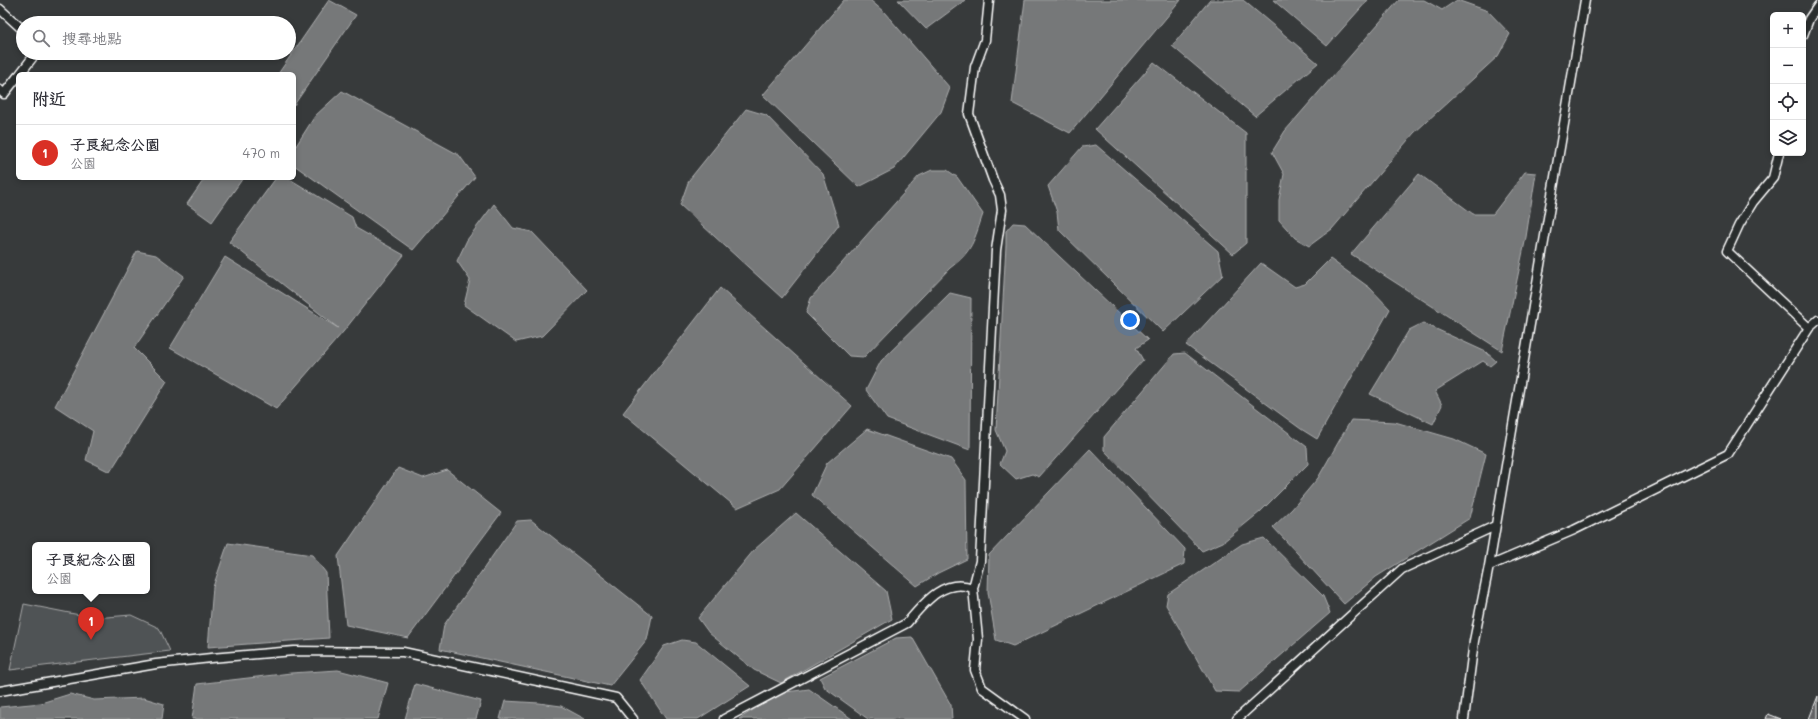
<!DOCTYPE html>
<html lang="zh-TW">
<meta charset="utf-8">
<style>
body{margin:0;font-family:Mali,"LXGW WenKai TC",sans-serif;background:#f2f2f3;color:#2b2b33}
.controls{position:absolute;right:12px;top:12px;display:grid;overflow:hidden;border-radius:6px;box-shadow:0 2px 6px #0003}
.controls button{width:36px;height:36px;display:grid;place-items:center;padding:0;border:0;border-bottom:1px solid #e1e1e2;background:#fff;color:#2b2b33;font:20px sans-serif}
.you{position:absolute;left:1130px;top:320px;width:14px;height:14px;margin:-10px;border:3px solid #fff;border-radius:50%;background:#1a73e8;box-shadow:0 0 0 6px #1a73e833}
.badge{display:grid;place-items:center;width:26px;height:26px;border-radius:50%;background:#d93025;color:#fff;font-size:13px;font-weight:700}
.pin{position:absolute;translate:-50% -33px;filter:drop-shadow(0 1px 2px #0008)}
.pin::after{content:'';position:absolute;top:21px;width:14px;height:12px;background:inherit;clip-path:polygon(0 0,100% 0,50% 100%)}
.popup{position:absolute;left:32px;top:542px;width:118px;height:52px;box-sizing:border-box;display:grid;place-content:center;border-radius:6px;background:#fff;filter:drop-shadow(0 1px 3px #0005);font-size:13px;white-space:nowrap;color:#7c7c81}
.popup b{font-size:15px;color:#2b2b33}
.popup::after{content:'';position:absolute;left:50%;top:100%;margin-left:-8px;border:8px solid transparent;border-top-color:#fff}
.list{margin:0;padding:0;list-style:none}
h2{display:flex;justify-content:space-between;align-items:center;height:52px;margin:0;padding:0 16px;font-size:17px}
h2 small{font-size:13px;font-weight:400;color:#7c7c81}
.list li{display:grid;grid-template-columns:26px 1fr auto;gap:12px;align-items:center;box-sizing:border-box;height:56px;padding:0 16px;border-top:1px solid #e1e1e2}
.list b{display:block;font-size:15px;white-space:nowrap}
.list p{margin:0;font-size:13px;white-space:nowrap;color:#7c7c81}
.list em{font-size:13px;font-style:normal;color:#7c7c81}
.icon{flex:none;width:22px;height:22px;fill:none;stroke:currentColor;stroke-width:2;stroke-linecap:round;stroke-linejoin:round}
.map{position:relative;flex:none;width:1818px;height:719px;overflow:hidden}
.search{position:absolute;background:#fff;box-shadow:0 2px 6px #0003;left:16px;top:16px;width:280px;height:44px;display:flex;align-items:center;gap:10px;box-sizing:border-box;padding:0 14px;border-radius:22px;color:#7c7c81;font-size:15px}
.panel{position:absolute;background:#fff;box-shadow:0 2px 6px #0003;left:16px;top:72px;width:280px;height:108px;border-radius:6px}
.map>svg:first-child{display:block}
</style>
<div class="map">
<svg width="1818" height="719" viewBox="0 0 1818 719">
<rect width="100%" height="100%" fill="#373a3b"/>
<filter id="ink" filterUnits="userSpaceOnUse"><feTurbulence type="fractalNoise" baseFrequency=".025" numOctaves="2"/><feDisplacementMap in="SourceGraphic" scale="8" xChannelSelector="R" yChannelSelector="G"/><feConvolveMatrix kernelMatrix="1 2 1 2 8 2 1 2 1" color-interpolation-filters="sRGB"/></filter>
<g filter="url(#ink)">
<path fill="#505354" stroke="#a8a9aa" d="M 24,604 L 95,618 L 131,615 L 159,628 L 170,651 L 10,670 Z"/>
<path fill="#767879" stroke="#adaeaf" d="M 329,0 L 356,15 L 294,105 L 294,74 L 278,74 Z
M 844,0 L 870,0 L 884,12 L 950,88 L 941,112 L 894,169 L 859,187 L 763,95 Z
M 898,0 L 965,0 L 926,29 Z
M 1025,0 L 1181,0 L 1070,133 L 1012,103 Z
M 1210,0 L 1243,0 L 1318,63 L 1255,116 L 1172,46 Z
M 1273,0 L 1368,0 L 1327,46 Z
M 1399,0 L 1424,0 L 1442,10 L 1457,0 L 1488,11 L 1510,34 L 1498,56 L 1414,133 L 1332,229 L 1309,246 L 1295,238 L 1279,220 L 1279,200 L 1284,174 L 1272,152 L 1285,131 Z
M 1154,62 L 1246,133 L 1246,243 L 1233,254 L 1095,129 Z
M 342,91 L 459,155 L 475,177 L 413,250 L 294,165 L 294,149 L 315,116 Z
M 746,109 L 766,115 L 823,174 L 839,225 L 782,298 L 680,205 L 689,180 Z
M 1096,145 L 1218,251 L 1223,275 L 1163,332 L 1059,230 L 1057,212 L 1048,186 L 1082,147 Z
M 932,170 L 947,170 L 957,177 L 983,214 C 974,240 973,251 950,268 L 864,357 L 849,356 L 806,313 L 811,298 L 919,176 Z
M 1525,172 L 1536,173 L 1526,237 L 1502,351 L 1351,254 L 1419,174 L 1473,214 L 1493,214 Z
M 205,178 L 243,178 L 212,222 L 187,204 Z
M 276,178 L 288,178 L 352,217 L 356,228 L 404,255 L 343,332 L 276,409 L 170,348 L 225,257 L 338,328 L 229,242 Z
M 494,204 L 513,228 L 532,232 L 587,290 L 542,336 L 516,342 L 464,305 L 470,280 L 457,261 L 467,240 Z
M 1013,223 L 1025,224 L 1148,340 L 1136,348 L 1143,360 L 1039,477 L 1032,474 L 1016,479 L 1000,464 L 1005,451 L 996,430 L 1006,245 L 1006,231 Z
M 137,251 L 156,255 L 184,276 L 134,348 L 167,381 L 110,472 L 86,460 L 93,431 L 55,406 Z
M 1330,259 L 1370,288 L 1390,309 L 1317,439 L 1301,429 L 1186,345 L 1261,263 L 1295,287 L 1305,284 Z
M 720,288 L 852,406 L 780,489 L 737,508 L 623,413 Z
M 950,293 L 971,298 L 970,450 L 887,419 L 866,390 L 881,361 Z
M 1423,323 L 1486,352 L 1496,361 L 1490,366 L 1483,361 L 1435,391 L 1442,405 L 1433,424 L 1370,394 L 1409,330 Z
M 1185,353 L 1307,447 L 1308,464 L 1260,512 L 1223,542 L 1202,551 L 1104,450 L 1104,437 L 1174,354 Z
M 1351,420 L 1395,422 L 1454,439 L 1486,454 L 1470,518 L 1376,577 L 1344,604 L 1273,527 L 1292,509 L 1318,478 Z
M 867,429 L 951,459 L 966,480 L 967,559 L 938,573 L 917,586 L 812,495 L 827,463 Z
M 1090,449 L 1185,549 L 1184,564 L 1013,646 L 996,640 L 988,592 L 989,555 Z
M 398,468 L 423,478 L 447,470 L 501,513 L 408,638 L 346,625 L 338,556 Z
M 796,513 L 886,591 L 892,619 L 781,683 L 754,670 L 709,633 L 698,618 L 754,550 Z
M 531,520 L 652,616 L 647,640 L 610,686 L 440,649 L 444,625 L 517,521 Z
M 1264,538 L 1323,596 L 1330,613 L 1239,692 L 1215,691 L 1166,605 L 1168,594 L 1242,544 Z
M 228,543 L 312,555 L 326,573 L 329,638 L 208,647 L 213,587 Z
M 912,637 L 951,705 L 952,719 L 868,719 L 825,688 L 820,678 L 896,638 Z
M 682,640 L 696,642 L 750,686 L 698,719 L 666,719 L 640,680 L 664,646 Z
M 338,670 L 388,683 L 378,719 L 192,719 L 197,684 L 291,673 Z
M 415,684 L 481,701 L 476,719 L 405,719 Z
M 809,689 L 852,719 L 739,719 L 779,693 Z
M 70,694 L 94,700 L 144,698 L 164,704 L 162,719 L 0,719 L 0,707 L 41,703 Z
M 505,701 L 539,703 L 561,706 L 585,719 L 500,719 Z"/>
<path fill="#636465" stroke="#fff" d="M 1818,696 L 1818,719 L 1809,719 Z
M 1768,714 L 1781,719 L 1766,719 Z"/>
<g fill="none" stroke-linecap="round" stroke-linejoin="round">
<g stroke="#fff" stroke-width="11">
<path id="service" d="M 0,9 L 23,30
M 1803,35 L 1809,19 L 1818,6
M 20,74 L 36,53
M 0,90 L 4,94 L 18,76
M 1809,328 L 1818,320
M 1489,566 L 1585,0
M 973,588 L 980,561 L 996,250 L 1002,210 L 1000,195 L 993,180 L 969,114 L 975,67 L 985,40 L 989,0
M 0,691 L 156,664 L 211,658 L 294,651 L 403,652 L 616,698 L 633,719
M 724,719 L 907,623 C 924,603 944,577 973,588 L 978,639 L 975,670 L 982,688 L 1025,719
M 1237,719 L 1402,569 L 1495,526
M 1464,719 L 1474,641 L 1489,566 L 1574,530 L 1728,454 L 1809,328 L 1727,251 L 1739,225 L 1753,202 L 1773,178 L 1779,153"/>
</g>
<use href="#service" stroke="#2a2d2e" stroke-width="8"/>
</g>
</g>
</svg>
<div class="controls">
<button>+</button>
<button>−</button>
<button><svg class="icon" aria-label="locate" viewBox="0 0 24 24"><circle cx="12" cy="12" r="6"/><path d="M12 2v4M12 18v4M2 12h4M18 12h4"/></svg></button>
<button><svg class="icon" aria-label="layers" viewBox="0 0 24 24"><path d="M12 4l9 5-9 5-9-5zM3 14l9 5 9-5"/></svg></button>
</div>
<div class="you"></div>
<div class="pin badge" style="left:91px;top:640px">1</div>
<div class="popup"><b>子良紀念公園</b>公園</div>
<div class="search"><svg class="icon" aria-label="search" viewBox="0 0 24 24"><circle cx="10" cy="10" r="6"/><path d="M15 15l6 6"/></svg>搜尋地點</div>
<section class="panel">
<h2>附近<small></small></h2>
<ul class="list">
<li><span class="badge">1</span><div><b>子良紀念公園</b><p>公園</p></div><em>470 m</em></li>
</ul>
</section>
</div>
